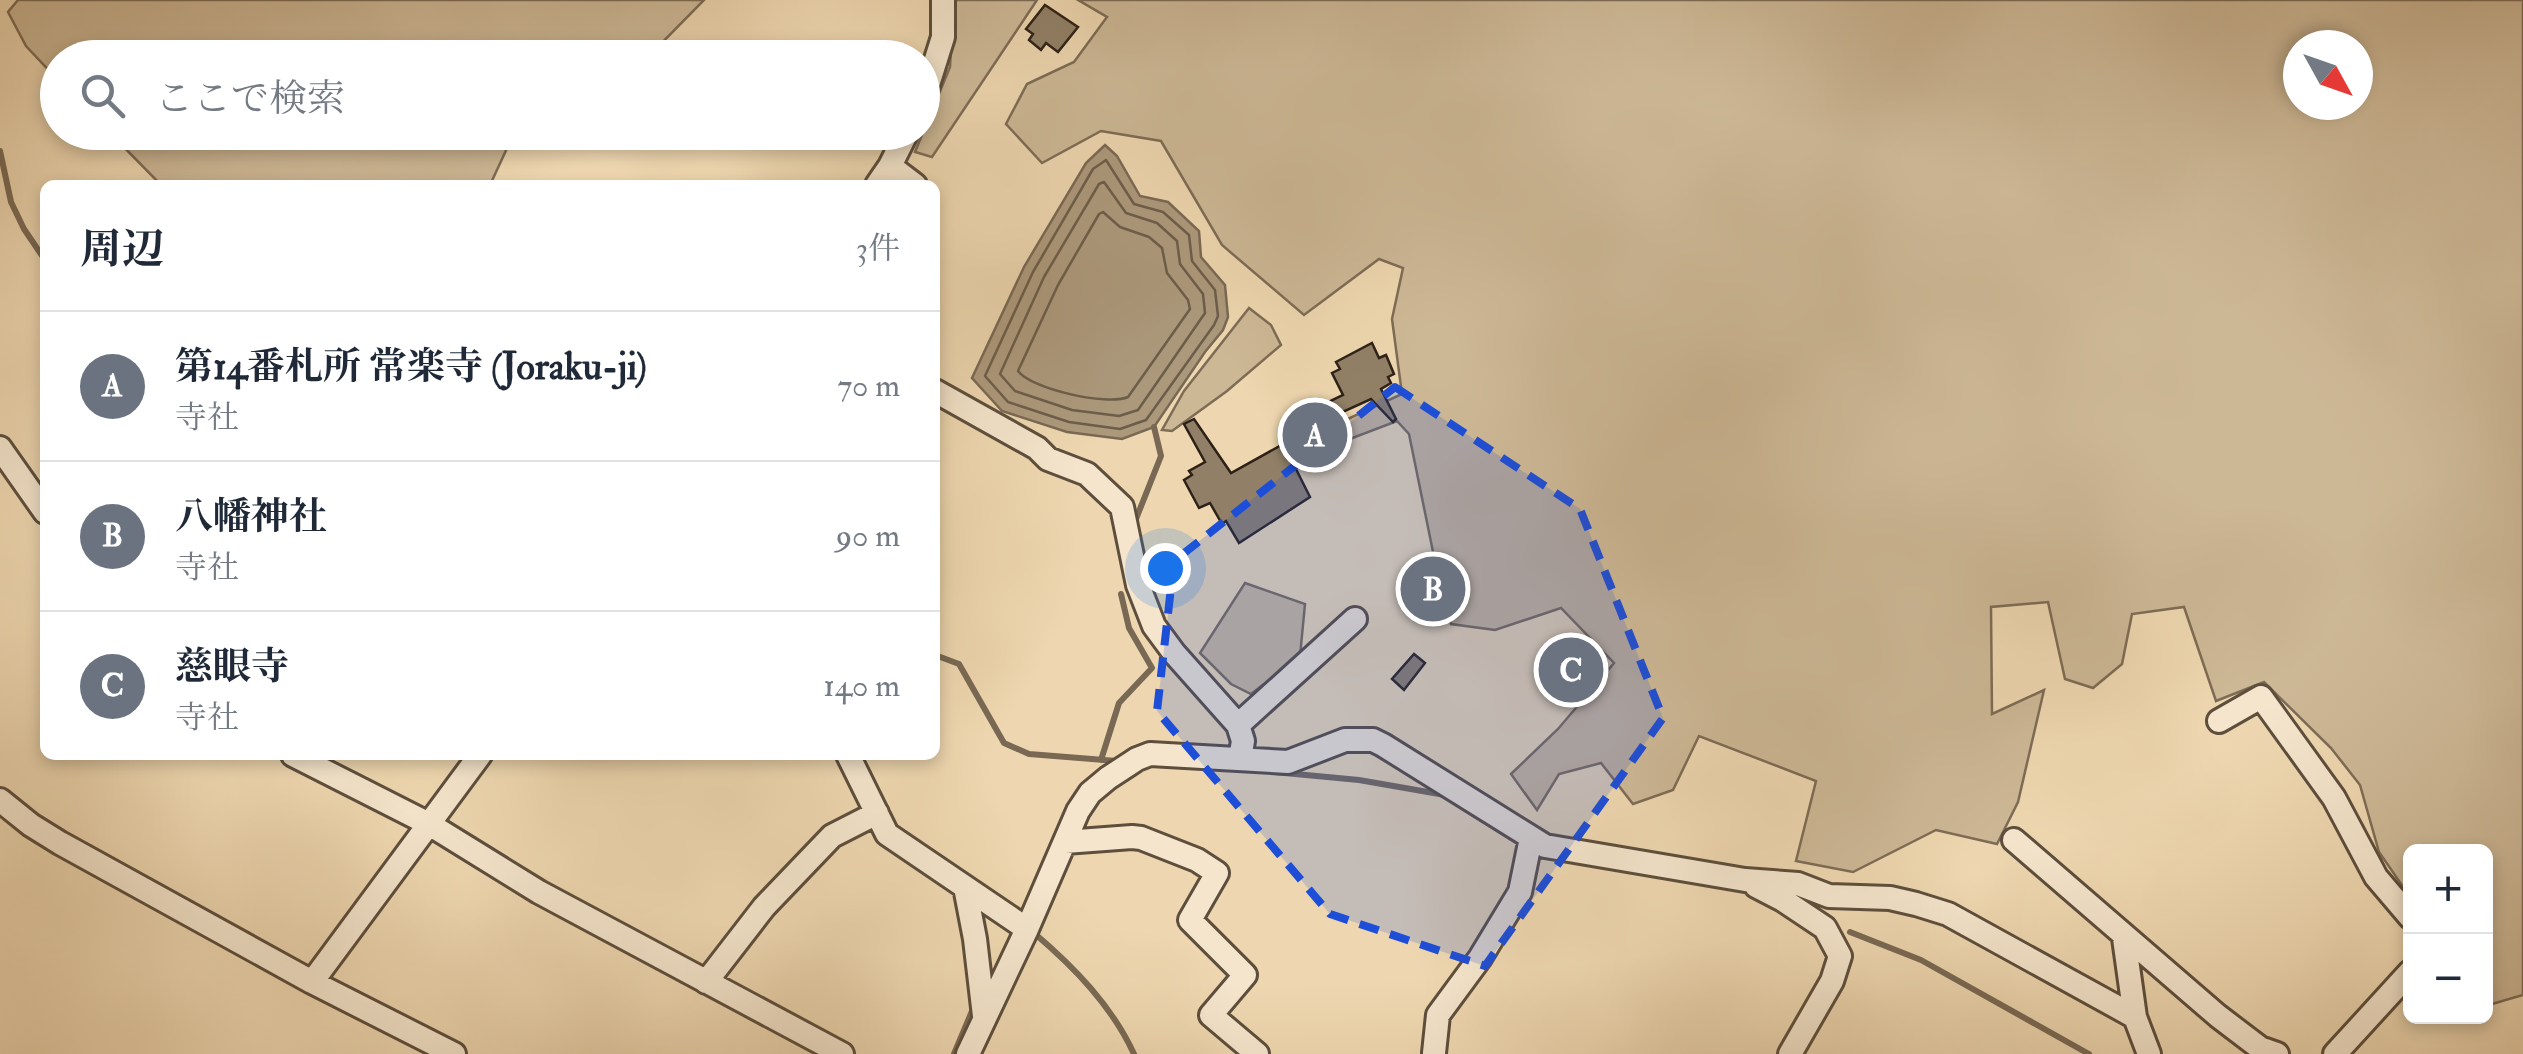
<!DOCTYPE html>
<html lang="ja">
<meta charset="utf-8">
<style>
body{margin:0;font-family:"IM FELL Double Pica","Noto Serif JP",serif;background:#f6f6f7;color:#1f2937}
.controls{position:absolute;right:30px;bottom:30px;display:grid;overflow:hidden;border-radius:15px;box-shadow:0 5px 15px #0003}
.controls button{width:90px;height:90px;display:grid;place-items:center;padding:0;border:0;border-bottom:2px solid #e0e1e3;background:#fff;color:#1f2937;font:50px sans-serif}
.compass{position:absolute;left:2283px;top:30px;width:90px;height:90px;border-radius:50%;background:#fff;box-shadow:0 5px 15px #0003;rotate:130deg}
.you{position:absolute;left:1165px;top:568px;width:35px;height:35px;margin:-25px;border:8px solid #fff;border-radius:50%;background:#1a73e8;box-shadow:0 0 0 15px #1a73e833}
.badge{display:grid;place-items:center;width:65px;height:65px;border-radius:50%;background:#8f2418;color:#fff;font-size:32px;font-weight:700}
.pin{position:absolute;translate:-50% -50%;border:5px solid #fff;box-shadow:0 2px 10px #0006}
.list{margin:0;padding:0;list-style:none}
h2{display:flex;justify-content:space-between;align-items:center;height:130px;margin:0;padding:0 40px;font-size:42px}
h2 small{font-size:32px;font-weight:400;color:#747a83}
.list li{display:grid;grid-template-columns:65px 1fr auto;gap:30px;align-items:center;box-sizing:border-box;height:150px;padding:0 40px;border-top:2px solid #e0e1e3}
.list b{display:block;font-size:38px;white-space:nowrap}
.list p{margin:0;font-size:32px;white-space:nowrap;color:#747a83}
.list em{font-size:32px;font-style:normal;color:#747a83}
.icon{flex:none;width:55px;height:55px;fill:none;stroke:currentColor;stroke-width:2;stroke-linecap:round;stroke-linejoin:round}
.map{position:relative;flex:none;width:2523px;height:1054px;overflow:hidden}
.search{position:absolute;background:#fff;box-shadow:0 5px 15px #0003;left:40px;top:40px;width:900px;height:110px;display:flex;align-items:center;gap:25px;box-sizing:border-box;padding:0 35px;border-radius:55px;color:#747a83;font-size:38px}
.panel{position:absolute;background:#fff;box-shadow:0 5px 15px #0003;left:40px;top:180px;width:900px;height:580px;border-radius:15px}
.map>svg:first-child{display:block}
</style>
<div class="map">
<svg width="2523" height="1054" viewBox="0 0 2523 1054">
<rect width="100%" height="100%" fill="#eed7b0"/>
<filter id="stains"><feTurbulence type="fractalNoise" baseFrequency=".002" numOctaves="4"/><feColorMatrix values="0 0 0 0 .2 0 0 0 0 .09 0 0 0 0 .02 0 0 0 .5 -.17"/></filter>
<radialGradient id="worn" r=".72"><stop offset=".6" stop-color="#630" stop-opacity="0"/><stop offset="1" stop-color="#630" stop-opacity=".3"/></radialGradient>
<path fill="#cdb896" stroke="#7d6c56" stroke-width="2.5" fill-rule="evenodd" d="M 18,0 L 704,0 L 648,57 L 58,58 L 57,79 L 26,46 L 8,12 Z
M 954,0 L 1037,0 L 932,157 L 915,152 L 950,67 Z
M 1078,0 L 2523,0 L 2523,995 L 2492,1004 L 2486,996 L 2486,852 L 2410,852 L 2410,897 L 2379,852 L 2360,785 L 2331,748 L 2264,682 L 2216,701 L 2184,607 L 2132,614 L 2122,664 L 2093,688 L 2065,679 L 2048,602 L 1991,607 L 1992,714 L 2044,690 L 2018,802 L 1997,844 L 1936,830 L 1853,872 L 1796,861 L 1816,781 L 1699,736 L 1673,790 L 1633,804 L 1601,763 L 1559,774 L 1537,810 L 1511,774 L 1558,729 L 1614,663 L 1561,608 L 1495,630 L 1451,624 L 1442,596 L 1409,434 L 1397,421 L 1350,439 L 1341,422 L 1402,394 L 1392,319 L 1403,268 L 1379,259 L 1304,315 L 1222,245 L 1161,141 L 1101,131 L 1042,163 L 1006,124 L 1027,84 L 1074,62 L 1107,17 ZM 2298,45 L 2358,45 L 2358,105 L 2298,105 Z
M 110,133 L 514,133 L 490,185 L 161,185 Z
M 1249,308 L 1271,325 L 1281,345 L 1227,391 L 1172,431 L 1162,430 L 1184,391 Z
M 1245,583 L 1305,604 L 1300,656 L 1251,694 L 1231,684 L 1200,653 Z"/>
<path fill="#ac997c" stroke="#796954" stroke-width="2.5" d="M 1105,145 L 1117,156 L 1140,196 L 1168,202 L 1199,231 L 1201,257 L 1225,285 L 1228,317 L 1223,330 L 1205,352 L 1154,427 L 1122,439 L 1067,432 L 1002,411 L 972,378 L 1024,267 L 1086,163 Z"/>
<g fill="none" stroke-linecap="round" stroke-linejoin="round">
<path stroke="#6c5d4a" stroke-width="2.5" d="M 1106,160 L 1134,204 L 1163,212 L 1189,235 L 1192,261 L 1215,290 L 1218,316 L 1214,325 L 1146,420 L 1120,429 L 1069,422 L 1008,402 L 985,376 L 1033,272 L 1093,169 Z
M 1104,182 L 1126,213 L 1157,223 L 1177,241 L 1180,264 L 1203,294 L 1205,313 L 1138,410 L 1119,416 L 1072,410 L 1015,391 L 1000,374 L 1044,277 L 1099,184 Z
M 1103,212 L 1120,227 L 1149,237 L 1162,248 L 1167,273 L 1188,300 L 1190,309 L 1128,397 C 1107,406 1031,389 1018,371 L 1058,285 L 1099,214 Z"/>
<path stroke="#796954" stroke-width="6" d="M 0,151 L 11,202 L 24,229 L 45,260
M 1136,519 L 1161,456 L 1154,427
M 935,655 L 959,664 L 1004,743 L 1029,754 L 1117,761
M 1101,760 L 1119,703 L 1152,668 L 1129,628 L 1121,594
M 1274,772 L 1359,780 L 1445,795
M 1850,932 L 1921,960 L 2089,1054
M 1034,933 C 1074,967 1112,1006 1134,1054
M 954,1054 L 975,1004"/>
</g>
<path fill="#918067" stroke="#2d2117" stroke-width="2.5" d="M 1045,5 L 1078,27 L 1058,52 L 1046,43 L 1041,50 L 1029,40 L 1033,34 L 1026,29 Z
M 1372,343 L 1379,358 L 1386,355 L 1394,374 L 1388,377 L 1391,383 L 1381,389 L 1396,419 L 1393,422 L 1371,399 L 1327,419 L 1334,432 L 1290,457 L 1310,497 L 1239,543 L 1226,521 L 1222,524 L 1210,503 L 1199,508 L 1184,480 L 1192,475 L 1189,471 L 1205,462 L 1184,424 L 1194,419 L 1231,473 L 1294,438 L 1287,422 L 1343,395 L 1332,373 L 1340,369 L 1336,362 Z
M 1570,640 L 1594,659 L 1590,664 L 1599,671 L 1587,687 L 1581,682 L 1569,698 L 1565,695 L 1562,699 L 1538,680 Z
M 1414,654 L 1425,663 L 1404,690 L 1392,679 Z"/>
<g fill="none" stroke-linecap="round" stroke-linejoin="round">
<g stroke="#5d4e3d" stroke-width="28">
<path id="minor" d="M 922,104 L 943,37 L 943,0
M 890,166 L 915,185
M 877,185 L 890,166 L 907,132
M 935,391 L 1037,448 L 1048,459 L 1087,474 L 1122,507 L 1138,585 L 1154,626 L 1174,653 L 1238,725 L 1243,741 L 1240,759
M 0,448 L 45,512
M 2219,721 L 2261,697 L 2334,798 L 2376,877 L 2410,917
M 1238,725 L 1355,619
M 293,755 L 429,824 L 539,892 L 842,1054
M 848,755 L 887,834 L 1027,929
M 0,800 L 31,825 L 60,843 L 312,982 L 454,1054
M 2014,840 L 2218,1016 L 2260,1048 L 2277,1054
M 1065,842 L 1132,837 L 1141,838 L 1197,860 L 1217,873 L 1190,920 L 1245,975 L 1211,1015 L 1257,1054
M 1756,886 L 1783,900 L 1825,928 L 1840,956 L 1832,981 L 1790,1054
M 965,887 L 975,939 L 984,1016
M 2124,938 L 2135,1017
M 312,982 L 480,755
M 706,982 L 764,907 L 832,836 L 877,813
M 1434,1053 L 1438,1015 L 1480,958 L 1520,892 L 1531,838
M 968,1054 L 1027,929 L 1078,811 L 1090,793 L 1108,778 L 1137,759 L 1150,754 L 1288,762 L 1345,740 L 1373,740 L 1383,745 L 1545,846 L 1745,880 L 1798,884 L 1829,896 L 1890,898 L 1916,904 L 1948,914 L 2135,1017 L 2149,1054
M 2335,1054 L 2410,972"/>
</g>
<use href="#minor" stroke="#f4e5cc" stroke-width="22"/>
</g>
<path fill="#1d4ed8" fill-opacity="0.2" stroke="#1d4ed8" stroke-width="8" stroke-dasharray="20 12" stroke-linejoin="round" d="M 1395,387 L 1580,509 L 1663,718 L 1485,966 L 1330,914 L 1157,711 L 1174,561 Z"/>
<rect width="100%" height="100%" filter="url(#stains)"/>
<rect width="100%" height="100%" fill="url(#worn)"/>
</svg>
<div class="controls">
<button>+</button>
<button>−</button>
</div>
<svg class="compass" viewBox="-18 -18 36 36"><path d="M0-13l5 13h-10z" fill="#e53935"/><path d="M0 13l5-13h-10z" fill="#747a83"/></svg>
<div class="you"></div>
<div class="pin badge" style="left:1315px;top:435px;background:#6b7280">A</div>
<div class="pin badge" style="left:1433px;top:589px;background:#6b7280">B</div>
<div class="pin badge" style="left:1571px;top:670px;background:#6b7280">C</div>
<div class="search"><svg class="icon" aria-label="search" viewBox="0 0 24 24"><circle cx="10" cy="10" r="6"/><path d="M15 15l6 6"/></svg>ここで検索</div>
<section class="panel">
<h2>周辺<small>3件</small></h2>
<ul class="list">
<li><span class="badge" style="background:#6b7280">A</span><div><b>第14番札所 常楽寺 (Joraku-ji)</b><p>寺社</p></div><em>70 m</em></li>
<li><span class="badge" style="background:#6b7280">B</span><div><b>八幡神社</b><p>寺社</p></div><em>90 m</em></li>
<li><span class="badge" style="background:#6b7280">C</span><div><b>慈眼寺</b><p>寺社</p></div><em>140 m</em></li>
</ul>
</section>
</div>
